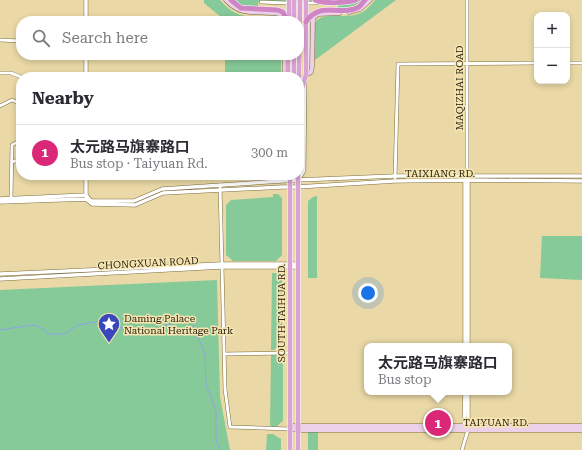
<!DOCTYPE html>
<meta charset="utf-8">
<style>
body{margin:0;font-family:"Roboto Serif","Noto Sans SC",serif;background:#f7f7f7;color:#2b2b33}
.controls{position:absolute;right:12px;top:12px;display:grid;overflow:hidden;border-radius:8px;box-shadow:0 2px 6px #0003}
.controls button{width:36px;height:36px;display:grid;place-items:center;padding:0;border:0;border-bottom:1px solid #e1e1e2;background:#fff;color:#2b2b33;font:20px sans-serif}
.you{position:absolute;left:368px;top:293px;width:14px;height:14px;margin:-10px;border:3px solid #fff;border-radius:50%;background:#1a73e8;box-shadow:0 0 0 6px #1a73e833}
.badge{display:grid;place-items:center;width:26px;height:26px;border-radius:50%;background:#db2777;color:#fff;font-size:13px;font-weight:700}
.pin{position:absolute;translate:-50% -50%;border:2px solid #fff;box-shadow:0 1px 4px #0006}
.popup{position:absolute;left:364px;top:343px;width:148px;height:52px;box-sizing:border-box;display:grid;place-content:center;border-radius:8px;background:#fff;filter:drop-shadow(0 1px 3px #0005);font-size:13px;white-space:nowrap;color:#7c7c81}
.popup b{font-size:15px;color:#2b2b33}
.popup::after{content:'';position:absolute;left:50%;top:100%;margin-left:-8px;border:8px solid transparent;border-top-color:#fff}
.list{margin:0;padding:0;list-style:none}
h2{display:flex;justify-content:space-between;align-items:center;height:52px;margin:0;padding:0 16px;font-size:17px}
h2 small{font-size:13px;font-weight:400;color:#7c7c81}
.list li{display:grid;grid-template-columns:26px 1fr auto;gap:12px;align-items:center;box-sizing:border-box;height:56px;padding:0 16px;border-top:1px solid #e1e1e2}
.list b{display:block;font-size:15px;white-space:nowrap}
.list p{margin:0;font-size:13px;white-space:nowrap;color:#7c7c81}
.list em{font-size:13px;font-style:normal;color:#7c7c81}
.icon{flex:none;width:22px;height:22px;fill:none;stroke:currentColor;stroke-width:2;stroke-linecap:round;stroke-linejoin:round}
.map{position:relative;flex:none;width:582px;height:450px;overflow:hidden}
.search{position:absolute;background:#fff;box-shadow:0 2px 6px #0003;left:16px;top:16px;width:288px;height:44px;display:flex;align-items:center;gap:10px;box-sizing:border-box;padding:0 14px;border-radius:16px;color:#7c7c81;font-size:15px}
.panel{position:absolute;background:#fff;box-shadow:0 2px 6px #0003;left:16px;top:72px;width:288px;height:108px;border-radius:16px}
.map>svg:first-child{display:block}
</style>
<div class="map">
<svg width="582" height="450" viewBox="0 0 582 450">
<rect width="100%" height="100%" fill="#ead9a6"/>
<path fill="#86ca99" d="M 204,0 L 220,0 C 238,21 251,16 275,17 L 280,21 L 229,21 L 224,18 L 221,17 L 204,3 Z
M 233,0 L 364,0 C 355,6 349,8 338,8 L 338,3 L 258,2 L 258,7 L 244,7 Z
M 375,0 L 396,0 L 315,60 L 315,23 C 321,11 346,19 358,14 C 365,12 370,6 375,0 Z
M 225,55 L 281,55 L 281,77 L 225,77 Z
M 273,194 L 278,194 L 282,198 L 282,255 L 276,261 L 233,261 L 226,255 L 226,205 L 231,200 L 273,197 Z
M 317,196 L 317,278 L 308,278 L 308,201 L 313,197 Z
M 542,236 L 582,236 L 582,280 L 540,278 Z
M 272,273 L 276,273 L 282,278 L 282,342 L 274,350 L 271,350 Z
M 217,280 L 220,397 L 230,450 L 0,450 L 0,290 Z
M 271,355 L 275,355 L 283,362 L 283,421 L 276,427 L 272,427 L 270,425 Z
M 308,432 L 318,432 L 318,450 L 308,450 Z
M 267,434 L 273,434 L 281,439 L 281,450 L 266,450 Z"/>
<g fill="none" stroke-linecap="round" stroke-linejoin="round">
<path stroke="#8fa2ea" stroke-width="1" d="M 0,330 L 33,325 L 40,327 L 49,334 L 64,334 L 78,325 L 101,321 L 138,333 L 147,334 L 156,332 L 178,319 L 184,319 L 192,322 L 205,354 L 206,385 L 216,410 L 216,440 L 220,450"/>
<g stroke="#7c6d3d" stroke-width="4">
<path id="minor" d="M 261,2 L 287,3
M 308,3 L 318,3
M 0,40 L 21,41
M 567,63 L 582,63
M 0,73 L 11,73 L 21,77
M 0,106 L 12,100 L 21,104
M 12,162 L 21,159
M 395,178 L 398,64 L 537,63
M 299,179 L 304,171 L 305,84
M 465,180 L 467,176 L 467,0
M 220,185 L 225,389 L 230,427 L 290,429
M 11,198 L 12,145 L 21,140
M 224,354 L 290,353
M 462,450 L 468,430"/>
</g>
<g stroke="#7c6d3d" stroke-width="4.5">
<path id="tertiary" d="M 86,0 L 86,21
M 86,55 L 86,77
M 86,175 L 86,196
M 468,179 L 468,346
M 0,199 L 86,195 L 91,201 L 134,201 L 162,189 L 297,180 L 395,176 L 582,176
M 0,202 L 86,199 L 92,204 L 135,205 L 163,193 L 282,187 L 297,187 L 395,181 L 465,180 L 582,181
M 0,274 L 221,264 L 297,264
M 0,279 L 221,267 L 297,267
M 465,346 L 465,180
M 468,392 L 468,429
M 464,429 L 465,392"/>
</g>
<g stroke="#7c6d3d" stroke-width="5">
<path id="secondary" d="M 226,0 C 242,18 258,10 279,14 L 285,20
M 349,12 L 360,9 L 370,0
M 285,55 L 285,77
M 306,75 L 311,72 L 312,67 L 313,18 L 318,14 L 340,13
M 290,426 L 582,426
M 290,429 L 298,430 L 582,430"/>
</g>
<g stroke="#fff" stroke-width="5.5">
<path id="primary" d="M 289,0 L 289,21
M 294,21 L 294,0
M 288,55 L 288,77
M 294,77 L 294,55
M 299,81 L 300,0
M 299,98 L 306,75 L 306,0
M 290,175 L 290,450
M 298,175 L 298,450"/>
</g>
<g stroke="#fff" stroke-width="6">
<path id="trunk" d="M 231,0 L 241,8 L 278,10 L 283,12 L 287,21
M 315,0 C 323,4 348,3 356,0
M 306,22 C 320,0 341,17 359,7 C 361,5 363,2 365,0"/>
</g>
<use href="#minor" stroke="#fff" stroke-width="3"/>
<use href="#tertiary" stroke="#fff" stroke-width="3.5"/>
<use href="#secondary" stroke="#edd1e9" stroke-width="4"/>
<use href="#primary" stroke="#dba3d4" stroke-width="4.5"/>
<use href="#trunk" stroke="#cf84c6" stroke-width="5"/>
</g>
<defs>
<g id="sight-pin" transform="scale(1.15)"><path d="M0 17L-7.5 6A9.5 9.5 0 1 1 7.5 6Z" fill="#3a47ba" stroke="#f7e6b3"/><path d="M0-6L1.8-2.2L6-1.7L2.9 1.2L3.7 5.4L0 3.3L-3.7 5.4L-2.9 1.2L-6-1.7L-1.8-2.2Z" fill="#fff"/></g>
</defs>
<g fill-rule="evenodd">
<use href="#sight-pin" x="109" y="324"/>
</g>
<g text-anchor="middle" dominant-baseline="central" stroke-width="3" stroke-linejoin="round" paint-order="stroke">
<g font-size="10" fill="#29230f" stroke="#f7e6b3">
<text transform="translate(459 88) rotate(-90)">MAQIZHAI ROAD</text>
<text x="440" y="173">TAIXIANG RD.</text>
<text transform="translate(148 263) rotate(-3)">CHONGXUAN ROAD</text>
<text transform="translate(281 313) rotate(-90)">SOUTH TAIHUA RD.</text>
<text x="496" y="422">TAIYUAN RD.</text>
</g>
<g font-size="10" fill="#29230f" stroke="#f7e6b3" text-anchor="start">
<text x="124" y="318">Daming Palace<tspan x="124" dy="12">National Heritage Park</tspan></text>
</g>
</g>
</svg>
<div class="controls">
<button>+</button>
<button>−</button>
</div>
<div class="you"></div>
<div class="pin badge" style="left:438px;top:423px">1</div>
<div class="popup"><b>太元路马旗寨路口</b>Bus stop</div>
<div class="search"><svg class="icon" aria-label="search" viewBox="0 0 24 24"><circle cx="10" cy="10" r="6"/><path d="M15 15l6 6"/></svg>Search here</div>
<section class="panel">
<h2>Nearby<small></small></h2>
<ul class="list">
<li><span class="badge">1</span><div><b>太元路马旗寨路口</b><p>Bus stop · Taiyuan Rd.</p></div><em>300 m</em></li>
</ul>
</section>
</div>
